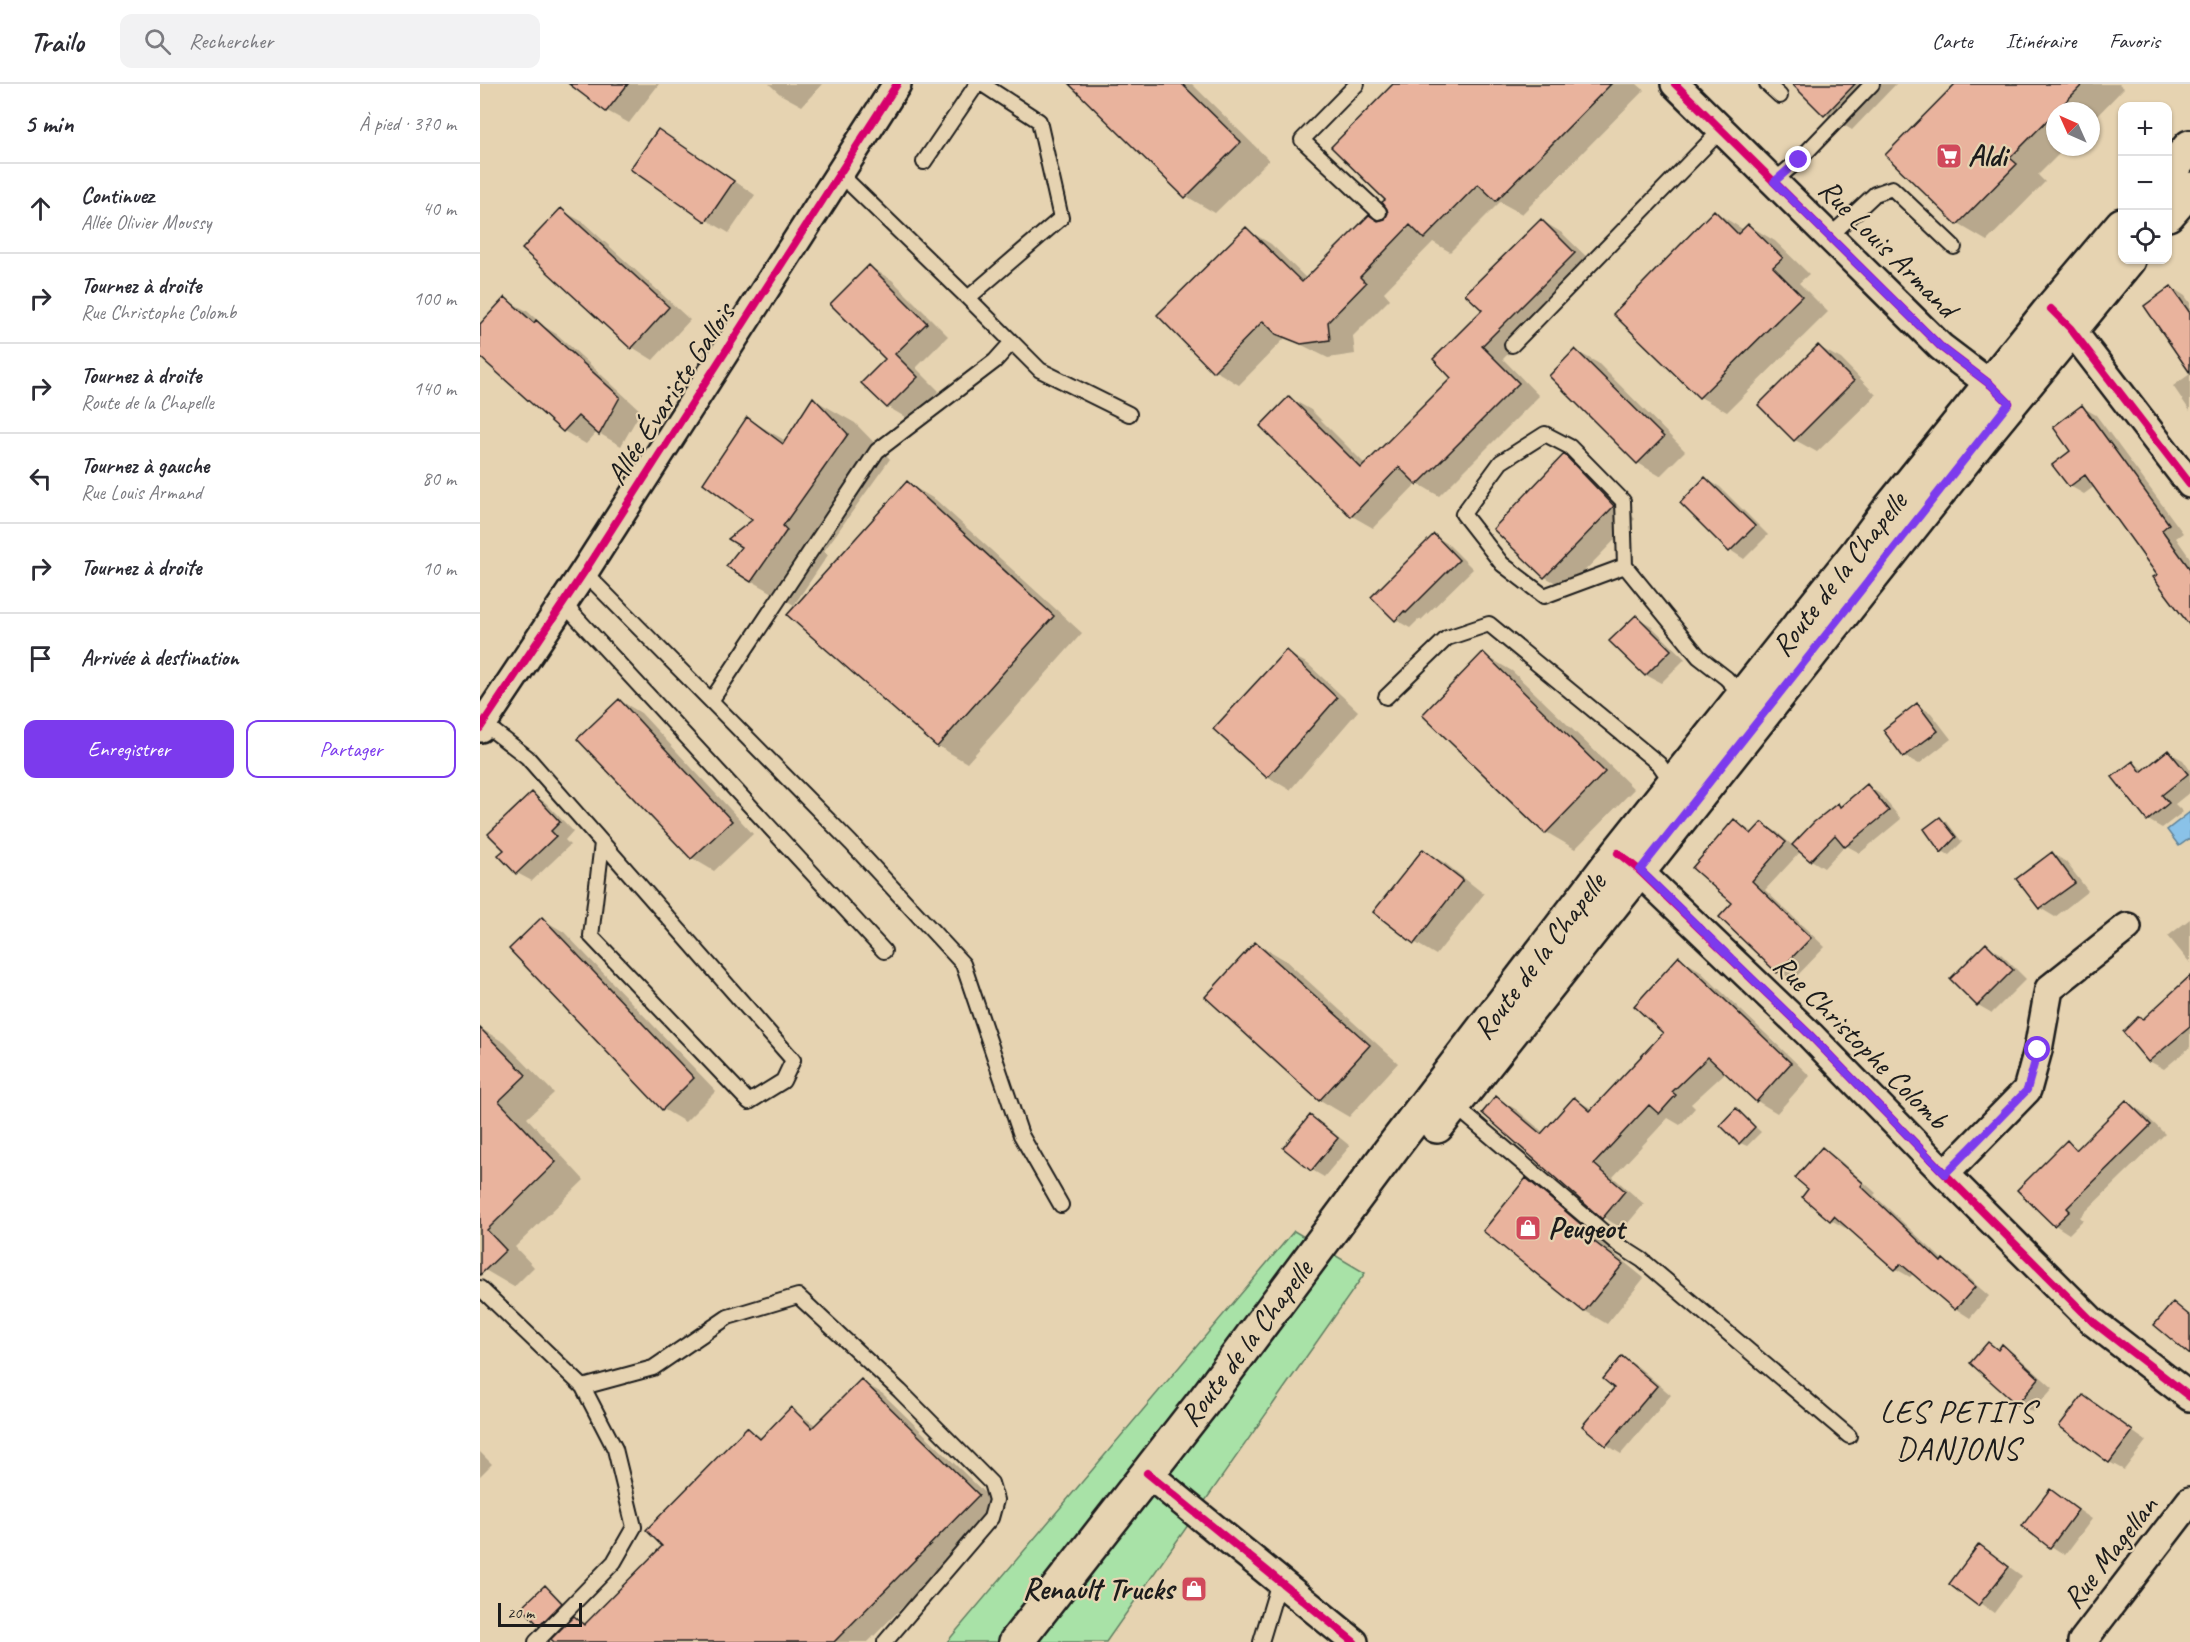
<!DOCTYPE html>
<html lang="fr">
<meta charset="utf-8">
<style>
body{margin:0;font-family:Caveat,sans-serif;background:#f2f2f3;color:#2b2b33}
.controls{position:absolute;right:18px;top:18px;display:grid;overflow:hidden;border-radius:12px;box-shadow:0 2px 4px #0004}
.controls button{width:54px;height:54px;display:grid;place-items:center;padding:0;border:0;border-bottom:2px solid #e1e1e2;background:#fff;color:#2b2b33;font:30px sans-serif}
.compass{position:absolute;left:1566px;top:18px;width:54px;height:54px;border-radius:50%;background:#fff;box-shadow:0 2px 4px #0004;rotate:315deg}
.scale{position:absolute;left:18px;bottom:15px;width:84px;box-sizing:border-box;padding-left:6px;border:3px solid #1c1c1c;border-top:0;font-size:16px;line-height:21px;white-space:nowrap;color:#1c1c1c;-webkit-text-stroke:4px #e6d3b1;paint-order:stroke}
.stop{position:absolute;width:18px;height:18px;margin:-14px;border:4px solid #7c3aed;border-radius:50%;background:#fff}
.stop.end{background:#7c3aed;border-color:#fff;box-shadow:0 2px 6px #0008}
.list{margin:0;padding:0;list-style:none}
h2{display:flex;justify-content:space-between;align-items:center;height:78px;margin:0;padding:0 24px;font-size:26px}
h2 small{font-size:20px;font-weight:400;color:#7c7c81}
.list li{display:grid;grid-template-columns:39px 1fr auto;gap:18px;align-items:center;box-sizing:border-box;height:90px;padding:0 24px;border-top:2px solid #e1e1e2}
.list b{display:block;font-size:22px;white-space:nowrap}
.list p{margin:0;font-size:20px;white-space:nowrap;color:#7c7c81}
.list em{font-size:20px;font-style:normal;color:#7c7c81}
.actions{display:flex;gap:12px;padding:18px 24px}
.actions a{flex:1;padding:14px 0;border:2px solid #7c3aed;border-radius:12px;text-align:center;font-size:21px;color:#7c3aed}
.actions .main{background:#7c3aed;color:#fff}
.icon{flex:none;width:33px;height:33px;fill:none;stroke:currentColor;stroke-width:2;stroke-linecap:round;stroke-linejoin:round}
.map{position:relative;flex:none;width:1710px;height:1558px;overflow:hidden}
header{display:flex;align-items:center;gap:36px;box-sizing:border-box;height:84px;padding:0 30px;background:#fff;border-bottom:2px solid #e1e1e2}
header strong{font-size:28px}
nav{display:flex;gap:33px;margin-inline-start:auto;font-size:21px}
.search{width:420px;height:54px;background:#f2f2f3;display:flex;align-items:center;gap:15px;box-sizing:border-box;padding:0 21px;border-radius:12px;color:#7c7c81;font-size:22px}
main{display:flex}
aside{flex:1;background:#fff}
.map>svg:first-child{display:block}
</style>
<header>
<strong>Trailo</strong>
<div class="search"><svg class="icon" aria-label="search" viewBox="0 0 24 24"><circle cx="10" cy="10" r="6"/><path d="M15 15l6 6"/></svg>Rechercher</div>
<nav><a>Carte</a><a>Itinéraire</a><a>Favoris</a></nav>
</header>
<main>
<aside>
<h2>5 min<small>À pied · 370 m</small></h2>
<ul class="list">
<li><svg class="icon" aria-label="ahead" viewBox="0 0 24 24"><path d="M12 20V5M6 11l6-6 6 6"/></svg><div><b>Continuez</b><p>Allée Olivier Moussy</p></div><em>40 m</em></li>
<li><svg class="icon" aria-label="right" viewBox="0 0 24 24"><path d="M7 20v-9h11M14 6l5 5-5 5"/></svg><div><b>Tournez à droite</b><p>Rue Christophe Colomb</p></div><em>100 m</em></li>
<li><svg class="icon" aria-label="right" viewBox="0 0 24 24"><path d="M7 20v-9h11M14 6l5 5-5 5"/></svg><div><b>Tournez à droite</b><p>Route de la Chapelle</p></div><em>140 m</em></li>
<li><svg class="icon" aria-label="left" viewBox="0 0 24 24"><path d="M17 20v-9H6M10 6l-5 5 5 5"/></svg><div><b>Tournez à gauche</b><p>Rue Louis Armand</p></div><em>80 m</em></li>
<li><svg class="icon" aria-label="right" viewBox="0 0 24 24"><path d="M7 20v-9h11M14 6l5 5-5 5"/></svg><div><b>Tournez à droite</b></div><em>10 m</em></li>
<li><svg class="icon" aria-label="arrive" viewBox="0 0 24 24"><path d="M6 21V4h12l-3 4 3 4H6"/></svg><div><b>Arrivée à destination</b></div></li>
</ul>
<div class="actions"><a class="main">Enregistrer</a><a>Partager</a></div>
</aside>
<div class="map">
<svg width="1710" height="1558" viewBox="0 0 1710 1558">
<rect width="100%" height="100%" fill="#e6d3b1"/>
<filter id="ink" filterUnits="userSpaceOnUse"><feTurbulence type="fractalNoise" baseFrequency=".0167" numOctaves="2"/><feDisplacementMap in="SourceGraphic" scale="12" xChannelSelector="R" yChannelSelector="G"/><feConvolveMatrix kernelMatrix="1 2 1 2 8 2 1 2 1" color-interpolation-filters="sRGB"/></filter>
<g filter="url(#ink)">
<path fill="#a8e2a7" stroke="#627f62" stroke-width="1.5" d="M 814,1147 L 885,1189 L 626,1558 L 467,1558 Z"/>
<path fill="#8ac2e8" stroke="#5e8096" stroke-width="1.5" d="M 1710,728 L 1710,754 L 1699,762 L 1687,746 Z"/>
<path fill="#0003" d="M 92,0 L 179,0 L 149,39 L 127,27 Z
M 289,0 L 342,0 L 322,22 L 300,10 Z
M 591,0 L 712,0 L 789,76 L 735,129 L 706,112 Z
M 916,0 L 1157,0 L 1164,6 L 1042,130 L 1020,118 L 970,168 L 953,158 L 904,208 L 910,215 L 873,252 L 875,270 L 848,274 L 806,253 L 759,301 L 734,286 L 766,145 L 791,160 L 827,195 L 898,138 L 906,136 L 909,130 L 907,116 Z
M 1314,0 L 1416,0 L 1372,46 L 1345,30 Z
M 1477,0 L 1639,0 L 1644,4 L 1611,38 L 1611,27 L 1575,27 L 1575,63 L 1586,63 L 1558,91 L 1565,98 L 1507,157 L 1478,140 L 1407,70 Z
M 178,47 L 200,60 L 275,111 L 249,149 L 227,136 L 152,85 Z
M 81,126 L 103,138 L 210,236 L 173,276 L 152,263 Z
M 1235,128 L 1264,146 L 1268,141 L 1295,157 L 1329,190 L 1319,199 L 1348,228 L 1247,328 L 1220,313 Z
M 1061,136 L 1082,149 L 1116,182 L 1023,275 L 1059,312 L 959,412 L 937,399 L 893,444 L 872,432 L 810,314 L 831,326 L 886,381 L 974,294 L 1004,226 Z
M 390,183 L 412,196 L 468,252 L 436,284 L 459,307 L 430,336 L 408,323 L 407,275 Z
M 1691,203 L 1705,212 L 1710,219 L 1710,274 Z
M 25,215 L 47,227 L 65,243 L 78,251 L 161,327 L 141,362 L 117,348 L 106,360 L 84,347 L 0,271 L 0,242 Z
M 1339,263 L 1361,275 L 1396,311 L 1337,368 L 1315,356 Z
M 1096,267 L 1118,279 L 1205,367 L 1180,392 L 1158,379 L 1071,292 Z
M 1710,290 L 1710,327 L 1693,302 Z
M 333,315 L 375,339 L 410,375 L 344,467 L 348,471 L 314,521 L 272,497 L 263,463 L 274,436 L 268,335 L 306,357 Z
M 1602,323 L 1616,331 L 1703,449 L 1696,454 L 1710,474 L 1710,536 L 1615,402 L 1604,410 L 1590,402 L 1592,367 Z
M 1085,372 L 1107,385 L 1155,435 L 1087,505 L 1065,493 Z
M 1226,395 L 1240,403 L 1288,451 L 1264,475 L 1250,466 Z
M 427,399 L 456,416 L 602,549 L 487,679 L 458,662 L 309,531 Z
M 954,452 L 968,460 L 993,485 L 941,536 L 939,535 L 930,544 L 916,536 Z
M 1156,533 L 1170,541 L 1205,575 L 1181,599 L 1166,591 L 1131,557 Z
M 806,568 L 828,580 L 878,627 L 810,706 L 788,693 L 735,645 Z
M 1003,570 L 1032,587 L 1154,705 L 1095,765 L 1066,748 Z
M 139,616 L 161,629 L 273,750 L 234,787 L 212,774 L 99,655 Z
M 1437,621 L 1451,629 L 1471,655 L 1439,680 L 1424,672 Z
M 1688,668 L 1703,676 L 1710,686 L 1710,708 L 1695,720 L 1703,728 L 1682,744 L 1668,736 L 1653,679 L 1665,686 Z
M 1387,702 L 1400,710 L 1421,735 L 1380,769 L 1365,761 L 1344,784 L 1331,776 L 1321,767 L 1285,806 L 1345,863 L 1313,896 L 1298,887 L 1254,819 L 1255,737 L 1274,749 L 1283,740 L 1297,748 L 1313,762 L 1358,721 L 1362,723 Z
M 52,710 L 66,719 L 93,747 L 85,756 L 90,761 L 52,797 L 37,789 L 26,766 Z
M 1461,735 L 1467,738 L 1482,758 L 1469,771 L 1462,767 Z
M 943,767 L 965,779 L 1004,810 L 956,871 L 934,858 Z
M 1572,769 L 1586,778 L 1608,807 L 1575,833 L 1560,824 L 1538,795 Z
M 62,835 L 84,848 L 236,1007 L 205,1038 L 183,1025 Z
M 1710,835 L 1710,879 L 1688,852 Z
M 776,859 L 805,876 L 918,979 L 869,1033 L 840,1016 Z
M 1506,861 L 1520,869 L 1546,895 L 1512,929 L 1498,921 Z
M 1199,874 L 1219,886 L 1330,992 L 1297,1029 L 1277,1017 L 1246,988 L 1211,1020 L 1215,1024 L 1200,1041 L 1188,1034 L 1133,1093 L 1164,1120 L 1143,1145 L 1123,1133 L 1017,1014 L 1037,1026 L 1064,1049 L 1095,1015 L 1114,1026 L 1185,949 Z
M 1710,928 L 1710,963 L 1684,985 L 1669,977 L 1663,936 Z
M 0,944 L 25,959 L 74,1009 L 47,1034 L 104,1096 L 35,1163 L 54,1183 L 34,1203 L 5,1186 L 0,1182 Z
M 1646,1018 L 1661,1027 L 1685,1050 L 1600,1133 L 1603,1136 L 1589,1150 L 1575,1141 L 1587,1058 L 1599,1065 Z
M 1256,1026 L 1281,1048 L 1267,1062 L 1260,1059 Z
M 830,1033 L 843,1040 L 870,1062 L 844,1093 L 832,1086 Z
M 1342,1065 L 1357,1074 L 1396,1109 L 1394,1111 L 1465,1178 L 1478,1185 L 1509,1212 L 1490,1234 L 1476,1225 L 1434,1189 L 1430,1193 L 1416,1185 L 1367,1142 L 1365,1144 L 1351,1136 L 1330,1105 Z
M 1046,1096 L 1068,1109 L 1131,1162 L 1128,1165 L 1164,1194 L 1127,1240 L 1105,1227 L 1005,1147 Z
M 1509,1260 L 1519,1266 L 1522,1262 L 1536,1271 L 1573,1304 L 1552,1328 L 1538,1320 Z
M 1143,1274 L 1157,1282 L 1191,1311 L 1141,1370 L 1127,1361 L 1104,1342 L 1136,1303 Z
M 381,1297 L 403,1310 L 520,1424 L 388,1558 L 76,1558 L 95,1533 L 107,1540 L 184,1462 L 267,1345 L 283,1354 L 311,1325 L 337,1342 Z
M 1604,1313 L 1666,1357 L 1644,1386 L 1629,1378 Z
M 0,1368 L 12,1380 L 0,1392 Z
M 1571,1407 L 1612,1435 L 1585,1471 L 1571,1462 Z
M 1500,1462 L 1542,1492 L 1514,1529 L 1471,1499 Z
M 65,1503 L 72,1507 L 88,1523 L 67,1545 L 60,1541 Z"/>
<path fill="#e9b39d" stroke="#1c1c1c" stroke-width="1.5" d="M 89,0 L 148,0 L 126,28 Z
M 589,0 L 702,0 L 761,58 L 705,114 Z
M 913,0 L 1131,0 L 1016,117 L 998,100 L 944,155 L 930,141 L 880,193 L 886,199 L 848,238 L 850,256 L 821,260 L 796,250 L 783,237 L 733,288 L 677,231 L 766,143 L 822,198 L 889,131 L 898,137 L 905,135 L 908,129 L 907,125 L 902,118 L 905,116 L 851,63 Z
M 1312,0 L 1375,0 L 1344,32 Z
M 1475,0 L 1603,0 L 1530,74 L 1537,80 L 1477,141 L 1405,71 Z
M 178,45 L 254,97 L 226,138 L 150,85 Z
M 81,124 L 189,223 L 151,265 L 42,165 Z
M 1234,126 L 1258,150 L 1268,140 L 1303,174 L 1293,183 L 1322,212 L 1219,314 L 1133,230 Z
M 1061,135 L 1095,169 L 1002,262 L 1039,299 L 937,401 L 919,383 L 871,433 L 780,342 L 809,312 L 881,384 L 971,294 L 953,275 L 1002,226 L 985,210 Z
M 389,181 L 447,239 L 415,270 L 438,293 L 407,324 L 381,299 L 405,275 L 350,220 Z
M 1691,202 L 1710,229 L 1710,289 L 1664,222 Z
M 25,213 L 54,239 L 56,236 L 140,313 L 119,351 L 98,332 L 83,348 L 0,273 L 0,240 Z
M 1338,261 L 1374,297 L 1314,357 L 1278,321 Z
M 1095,265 L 1184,353 L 1157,380 L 1069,292 Z
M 333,313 L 368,350 L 303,442 L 307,446 L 271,498 L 246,482 L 261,463 L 248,455 L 272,436 L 223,399 L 267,333 L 303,360 Z
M 1602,321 L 1689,440 L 1682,446 L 1710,485 L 1710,542 L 1673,493 L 1677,491 L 1605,391 L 1589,403 L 1572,381 L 1590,367 L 1573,343 Z
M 1084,370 L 1134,422 L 1064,494 L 1013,445 Z
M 1225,393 L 1275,442 L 1249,468 L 1200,419 Z
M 427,397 L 574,532 L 457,663 L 307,531 Z
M 954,450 L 979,476 L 926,529 L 924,527 L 915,537 L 891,513 Z
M 1156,531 L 1191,566 L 1165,592 L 1129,557 Z
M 806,566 L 857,614 L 787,694 L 733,645 Z
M 1003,568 L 1125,688 L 1065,750 L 942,631 Z
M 139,615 L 252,737 L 211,775 L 97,655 Z
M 1437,619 L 1458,647 L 1423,673 L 1403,646 Z
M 1688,666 L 1708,690 L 1682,711 L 1689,719 L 1667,737 L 1632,693 L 1653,677 L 1661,688 Z
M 1387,700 L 1409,727 L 1365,763 L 1355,751 L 1330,777 L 1312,761 L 1334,738 L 1358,719 L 1360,723 Z
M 52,708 L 80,738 L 71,747 L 76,752 L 36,790 L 18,771 L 24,766 L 8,750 Z
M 1460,733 L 1476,753 L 1461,769 L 1444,745 Z
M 1254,735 L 1271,750 L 1282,738 L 1306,758 L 1272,797 L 1331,854 L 1297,889 L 1239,833 L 1252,819 L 1212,784 Z
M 943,765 L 983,796 L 934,860 L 893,828 Z
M 1572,768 L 1595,799 L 1559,825 L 1536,795 Z
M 62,833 L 214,994 L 182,1026 L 29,865 Z
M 775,858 L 890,961 L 839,1017 L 725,913 Z
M 1506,859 L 1533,886 L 1497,922 L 1470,895 Z
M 1199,872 L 1311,979 L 1276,1018 L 1228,973 L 1192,1008 L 1196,1011 L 1179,1030 L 1169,1021 L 1114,1080 L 1145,1107 L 1122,1135 L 1002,1029 L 1016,1012 L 1061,1050 L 1094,1013 L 1110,1027 L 1183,949 L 1154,922 Z
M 1710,892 L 1710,943 L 1668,978 L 1643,948 L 1658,933 L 1663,935 Z
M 0,944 L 46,991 L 19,1017 L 76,1078 L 7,1146 L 26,1166 L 0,1191 Z
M 1646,1016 L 1671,1041 L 1587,1124 L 1590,1127 L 1574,1142 L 1537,1106 L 1587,1056 L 1596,1066 Z
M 1256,1024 L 1275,1043 L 1259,1060 L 1240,1041 Z
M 830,1031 L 858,1054 L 831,1087 L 803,1064 Z
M 1342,1063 L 1383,1099 L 1381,1102 L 1461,1178 L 1463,1175 L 1495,1203 L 1475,1226 L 1421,1180 L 1415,1186 L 1354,1132 L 1350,1137 L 1322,1113 L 1328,1105 L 1315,1094 Z
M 1046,1094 L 1110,1148 L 1107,1152 L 1143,1180 L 1104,1228 L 1003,1147 Z
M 1693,1218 L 1710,1232 L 1710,1271 L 1674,1241 Z
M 1508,1258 L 1518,1266 L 1522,1260 L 1559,1294 L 1537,1321 L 1490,1279 Z
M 1142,1272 L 1177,1302 L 1126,1362 L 1102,1342 L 1134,1304 L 1123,1295 Z
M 381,1295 L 499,1411 L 354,1558 L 74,1558 L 71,1555 L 94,1532 L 104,1541 L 182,1462 L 166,1446 L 267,1343 L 280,1355 L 311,1323 L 332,1344 Z
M 1603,1311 L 1653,1347 L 1629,1379 L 1579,1342 Z
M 1570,1405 L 1598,1426 L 1570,1464 L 1542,1442 Z
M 1499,1460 L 1529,1483 L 1498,1522 L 1469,1500 Z
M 65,1501 L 82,1519 L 59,1542 L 42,1523 Z"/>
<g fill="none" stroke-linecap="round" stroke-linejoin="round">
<g stroke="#1c1c1c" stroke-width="18">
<path id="lane" d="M 877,0 L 822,56 L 899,128
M 1287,0 L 1300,12
M 444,78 L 497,0
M 360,90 L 488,214 L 560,286 L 649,330
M 1294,97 L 1319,76 L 1392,0
M 1349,153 L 1395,110 L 1412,104 L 1474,163
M 488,214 L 581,134 L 559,37 L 502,0
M 1032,261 L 1241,46
M 1145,482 L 1143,417 L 1090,363 L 1065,350 L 1021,378 L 983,430 L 1022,480 L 1064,512 L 1145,482 L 1219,573 L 1246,594 L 1263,612
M 104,488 L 371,759 L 483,880 L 541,1051 L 581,1121
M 83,519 L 404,867
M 906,613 L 967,554 L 1009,540 L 1179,680 L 1193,700
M 231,617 L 397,367 L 515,277 L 532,258
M 3,639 L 47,673 L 313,976 L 303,997 L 269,1018 L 111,852 L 122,759
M 974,1021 L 1140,1162 L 1162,1176 L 1369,1352
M 0,1204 L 103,1303 L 135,1365 L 154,1443 L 134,1478 L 56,1558
M 103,1303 L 173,1284 L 248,1233 L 318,1212 L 420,1307 L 511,1399 L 516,1416 L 511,1434 L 405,1558
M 781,1558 L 799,1498"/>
</g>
<g stroke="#1c1c1c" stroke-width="32">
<path id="street" d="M 1195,0 L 1461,263 L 1511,301 L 1524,313
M 1578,232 L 1590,244 L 1710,400
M 0,644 L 104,488 L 417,0
M 1144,773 L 1330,951 L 1465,1090 L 1612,1237 L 1710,1313
M 1465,1090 L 1547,1006 L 1558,966 L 1569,905 L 1647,843
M 667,1389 L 874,1558
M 1602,1558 L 1710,1417"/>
</g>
<g stroke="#1c1c1c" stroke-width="38">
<path id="secondary" d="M 1688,89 L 1710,63
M 1688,130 L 1710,105
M 957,1042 L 1500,356 L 1648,176
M 536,1558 L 724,1317 L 916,1059 L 1138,769 L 1378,468 L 1409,426 L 1571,225 L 1642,141"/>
</g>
<use href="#lane" stroke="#e6d3b1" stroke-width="14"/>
<use href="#street" stroke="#e6d3b1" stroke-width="27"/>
<use href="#secondary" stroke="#e6d3b1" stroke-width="33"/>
<g stroke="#e6d3b1" stroke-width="11">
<path id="cycleway" d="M 1195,0 L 1461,263 L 1511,301 L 1529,319
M 1571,225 L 1590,244 L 1710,400
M 0,644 L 104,488 L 417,0
M 1138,769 L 1159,786 L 1330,951 L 1465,1090 L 1612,1237 L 1710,1313
M 667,1389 L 874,1558"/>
</g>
<use href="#cycleway" stroke="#d6006c" stroke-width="8"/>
</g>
</g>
<g fill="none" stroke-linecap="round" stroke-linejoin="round" filter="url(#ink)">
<path stroke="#7c3aed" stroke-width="8" d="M 1319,76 L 1294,98 L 1461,263 L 1511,301 L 1529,319 L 1160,786 L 1330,951 L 1465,1090 L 1547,1006 L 1558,966"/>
</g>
<defs>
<g id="supermarket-square" transform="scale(1.35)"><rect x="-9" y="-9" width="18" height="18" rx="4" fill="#d1495b" stroke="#e6d3b1"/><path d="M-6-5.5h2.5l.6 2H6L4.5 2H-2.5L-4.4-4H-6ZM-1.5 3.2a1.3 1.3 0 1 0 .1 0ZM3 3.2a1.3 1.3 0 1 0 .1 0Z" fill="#fff"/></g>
<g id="shop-square" transform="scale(1.35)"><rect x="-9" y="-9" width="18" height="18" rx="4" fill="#d1495b" stroke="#e6d3b1"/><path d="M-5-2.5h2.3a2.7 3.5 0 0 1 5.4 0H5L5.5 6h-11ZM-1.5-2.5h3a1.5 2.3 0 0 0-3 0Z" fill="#fff"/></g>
</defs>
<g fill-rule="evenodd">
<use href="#supermarket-square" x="1469" y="72"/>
<use href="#shop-square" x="1048" y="1144"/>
<use href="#shop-square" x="714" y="1505"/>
</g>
<g text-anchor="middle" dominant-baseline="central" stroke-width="4.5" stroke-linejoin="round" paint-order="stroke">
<g font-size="30" font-weight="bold" fill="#1c1c1c" stroke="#e6d3b1" text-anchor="start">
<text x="1488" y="72">Aldi</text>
<text x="1068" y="1144">Peugeot</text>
<text x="694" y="1505" text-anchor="end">Renault Trucks</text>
</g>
<g font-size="30" fill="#1c1c1c" stroke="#e6d3b1">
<text transform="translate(1408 164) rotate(45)">Rue Louis Armand</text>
<text transform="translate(190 310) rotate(-57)">Allée Évariste Gallois</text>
<text transform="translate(1359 490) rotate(-52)">Route de la Chapelle</text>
<text transform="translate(1059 872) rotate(-53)">Route de la Chapelle</text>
<text transform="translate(1381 958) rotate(45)">Rue Christophe Colomb</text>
<text transform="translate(766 1259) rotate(-53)">Route de la Chapelle</text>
<text transform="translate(1630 1468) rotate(-52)">Rue Magellan</text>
</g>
<g font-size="32" letter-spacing="1.5" fill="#1c1c1c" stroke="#e6d3b1">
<text x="1478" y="1327">LES PETITS<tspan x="1478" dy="37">DANJONS</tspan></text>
</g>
</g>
</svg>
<div class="controls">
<button>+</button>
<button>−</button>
<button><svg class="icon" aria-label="locate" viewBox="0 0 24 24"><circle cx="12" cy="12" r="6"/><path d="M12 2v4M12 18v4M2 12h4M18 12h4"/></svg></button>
</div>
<svg class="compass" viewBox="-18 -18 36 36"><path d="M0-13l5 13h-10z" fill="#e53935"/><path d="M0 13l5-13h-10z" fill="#7c7c81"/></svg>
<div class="scale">20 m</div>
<div class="stop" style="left:1558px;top:966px"></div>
<div class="stop end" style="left:1319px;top:76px"></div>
</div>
</main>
